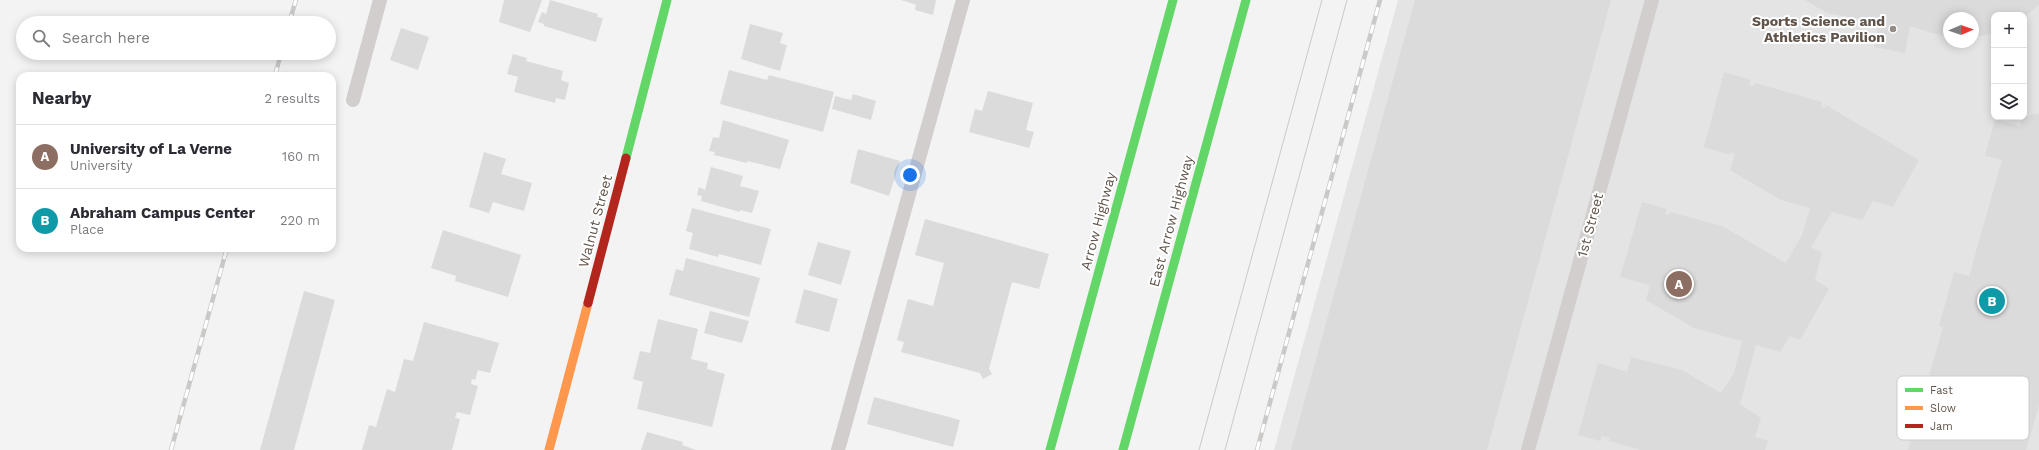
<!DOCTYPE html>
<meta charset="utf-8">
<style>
body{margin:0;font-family:"Work Sans",sans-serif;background:#f2f2f3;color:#2b2b33}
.controls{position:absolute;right:12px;top:12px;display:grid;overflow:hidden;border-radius:8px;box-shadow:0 2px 10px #0003}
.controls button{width:36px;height:36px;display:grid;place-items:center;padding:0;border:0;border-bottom:1px solid #e1e1e2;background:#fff;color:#2b2b33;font:20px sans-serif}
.compass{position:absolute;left:1943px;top:12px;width:36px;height:36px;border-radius:50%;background:#fff;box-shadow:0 2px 10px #0003;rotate:88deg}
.you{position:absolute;left:910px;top:175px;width:14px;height:14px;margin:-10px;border:3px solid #fff;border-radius:50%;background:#1a73e8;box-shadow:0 0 0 6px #1a73e833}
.badge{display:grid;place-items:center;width:26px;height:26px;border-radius:50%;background:#7c3aed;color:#fff;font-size:13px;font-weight:700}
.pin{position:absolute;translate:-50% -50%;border:2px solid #fff;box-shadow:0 1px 4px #0006}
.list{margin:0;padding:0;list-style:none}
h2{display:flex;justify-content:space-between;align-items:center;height:52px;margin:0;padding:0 16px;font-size:17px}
h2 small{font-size:13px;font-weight:400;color:#7c7c81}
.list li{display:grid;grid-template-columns:26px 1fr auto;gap:12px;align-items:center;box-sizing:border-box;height:64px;padding:0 16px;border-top:1px solid #e1e1e2}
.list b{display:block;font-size:15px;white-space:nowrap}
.list p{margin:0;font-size:13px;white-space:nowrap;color:#7c7c81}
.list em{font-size:13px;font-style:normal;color:#7c7c81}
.icon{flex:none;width:22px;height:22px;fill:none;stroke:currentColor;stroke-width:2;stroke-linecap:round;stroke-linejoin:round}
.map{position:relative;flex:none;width:2039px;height:450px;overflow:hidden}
.search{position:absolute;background:#fff;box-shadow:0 2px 10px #0003;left:16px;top:16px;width:320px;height:44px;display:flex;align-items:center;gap:10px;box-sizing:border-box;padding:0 14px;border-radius:22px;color:#7c7c81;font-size:15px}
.panel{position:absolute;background:#fff;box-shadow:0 2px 10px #0003;left:16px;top:72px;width:320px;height:180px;border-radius:12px}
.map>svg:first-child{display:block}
</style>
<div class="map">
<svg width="2039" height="450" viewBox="0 0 2039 450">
<rect width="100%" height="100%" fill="#f3f3f3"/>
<path fill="#e4e4e4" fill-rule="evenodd" d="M 1398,0 L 2039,0 L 2039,450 L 1274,450 ZM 1994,15 L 2024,15 L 2024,117 L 1994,117 ZM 1949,18 L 1973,18 L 1973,42 L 1949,42 Z"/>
<path fill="#dcdbdb" d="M 504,0 L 542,0 L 530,32 L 499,22 Z
M 550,0 L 598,14 L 597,17 L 603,18 L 596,42 L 544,26 L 544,24 L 538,22 L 542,12 L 546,14 Z
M 901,0 L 936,0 L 933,15 L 915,10 L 916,5 L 914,4 Z
M 1415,0 L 1611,0 L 1487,450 L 1291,450 Z
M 1805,0 L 2039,0 L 2039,5 L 2024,17 L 2024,15 L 1994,15 L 1994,33 L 1980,36 L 1973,37 L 1973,18 L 1949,18 L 1949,36 L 1931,33 L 1910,26 L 1905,53 L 1874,47 L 1879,19 L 1866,20 L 1827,13 Z
M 750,24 L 783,33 L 780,43 L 787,45 L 780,71 L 741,59 Z
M 401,28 L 429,37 L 418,70 L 390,60 Z
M 513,54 L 527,58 L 526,61 L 563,71 L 561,80 L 569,83 L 565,100 L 556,98 L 555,103 L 514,92 L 518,77 L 507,74 Z
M 729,70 L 767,80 L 769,75 L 834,92 L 823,132 L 720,104 Z
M 1724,72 L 1751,80 L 1749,85 L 1754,86 L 1755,83 L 1822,102 L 1821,107 L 1825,108 L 1826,105 L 1919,160 L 1893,207 L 1873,201 L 1862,220 L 1832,212 L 1811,247 L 1822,253 L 1815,280 L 1829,289 L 1800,340 L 1790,336 L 1780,352 L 1756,345 L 1740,404 L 1761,418 L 1755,437 L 1768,441 L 1765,450 L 1641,450 L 1609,441 L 1610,438 L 1602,436 L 1600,441 L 1578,435 L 1598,363 L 1627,372 L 1631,357 L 1682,370 L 1721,393 L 1734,373 L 1742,341 L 1694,328 L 1646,300 L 1650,285 L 1620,277 L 1642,202 L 1667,209 L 1665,214 L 1669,215 L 1670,212 L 1722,226 L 1786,263 L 1802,235 L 1810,208 L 1781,200 L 1730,170 L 1735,154 L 1730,152 L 1730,155 L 1704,147 Z
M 988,91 L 1033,103 L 1026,130 L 1034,132 L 1029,148 L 969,132 L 975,109 L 982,111 Z
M 853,94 L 876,101 L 871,120 L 832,109 L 835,96 L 851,100 Z
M 2033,114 L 2039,114 L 2039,405 L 2026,450 L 1908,450 L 1943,327 L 1939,326 L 1954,272 L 1969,276 L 2002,160 L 1985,156 L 1995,119 L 2020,126 L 2022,119 Z
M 723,120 L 789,140 L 780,169 L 747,161 L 747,163 L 714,155 L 715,152 L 709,151 L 713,137 L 719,138 Z
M 858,149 L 900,161 L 889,196 L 850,183 Z
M 484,152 L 506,159 L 501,174 L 532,183 L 524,211 L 493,202 L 489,213 L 469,207 Z
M 711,167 L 743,176 L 740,186 L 759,191 L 752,213 L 740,210 L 740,212 L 701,201 L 702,196 L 697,195 L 699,187 L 705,190 Z
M 692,208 L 771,229 L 761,265 L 719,254 L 718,257 L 689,249 L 693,233 L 686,231 Z
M 925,219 L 1049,254 L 1039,289 L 1012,282 L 989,369 L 992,374 L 983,379 L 980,373 L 901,352 L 904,342 L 897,340 L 908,299 L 933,306 L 944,263 L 915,255 Z
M 443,230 L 521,255 L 508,297 L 455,281 L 456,276 L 431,268 Z
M 818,242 L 851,251 L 841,285 L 808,275 Z
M 686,258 L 760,278 L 749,317 L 669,295 L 676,269 L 683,271 Z
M 804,289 L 838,299 L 829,332 L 795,323 Z
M 304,291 L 335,300 L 294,450 L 260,450 Z
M 710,311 L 749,321 L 742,343 L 704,333 Z
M 658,319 L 698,329 L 691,359 L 708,363 L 707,369 L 725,374 L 712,427 L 637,409 L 643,382 L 633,379 L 640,351 L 650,353 Z
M 424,322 L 499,343 L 490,373 L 478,370 L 475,380 L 472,379 L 471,384 L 478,386 L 470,415 L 457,412 L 455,418 L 460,419 L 452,450 L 362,450 L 369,425 L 376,427 L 387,389 L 395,392 L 404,359 L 413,361 Z
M 874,397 L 960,420 L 953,447 L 867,424 Z
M 647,432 L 683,442 L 682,445 L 696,450 L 641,450 Z"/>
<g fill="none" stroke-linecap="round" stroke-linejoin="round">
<path stroke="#d1cecd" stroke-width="14" d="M 353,100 L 380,0
M 838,450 L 963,0
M 1528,450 L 1652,0"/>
<path stroke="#63d668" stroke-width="9" d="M 626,158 L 667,0
M 1050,450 L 1173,0
M 1123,450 L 1246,0"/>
<path stroke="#ff974d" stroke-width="9" d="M 549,450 L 588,303"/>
<path stroke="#b3261e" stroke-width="9" d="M 588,303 L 626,158"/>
<path stroke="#cbc9c8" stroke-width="1" d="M 1199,450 L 1322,0
M 1225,450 L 1347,0"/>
<g stroke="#cbc9c8" stroke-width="4.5">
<path id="rail" d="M 289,23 L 296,0
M 275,76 L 281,53
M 171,450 L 227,248
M 1257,450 L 1380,0"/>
</g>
<use href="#rail" stroke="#fff" stroke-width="3" stroke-dasharray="9" stroke-linecap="butt"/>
</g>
<circle fill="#938c85" stroke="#fff" stroke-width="1.5" cx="1893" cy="29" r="4"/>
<g text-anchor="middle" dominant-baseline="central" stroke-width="4" stroke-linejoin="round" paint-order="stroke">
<g font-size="14" font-weight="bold" fill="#60544a" stroke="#fff" text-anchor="end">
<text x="1885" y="21">Sports Science and<tspan x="1885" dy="16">Athletics Pavilion</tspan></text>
</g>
<g font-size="14" fill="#60544a" stroke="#fff">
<text transform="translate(595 221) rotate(-75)">Walnut Street</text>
<text transform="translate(1098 221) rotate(-75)">Arrow Highway</text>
<text transform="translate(1171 221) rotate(-75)">East Arrow Highway</text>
<text transform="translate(1590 225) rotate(-75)">1st Street</text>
</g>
</g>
<rect x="1897" y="376" width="132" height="64" rx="6" fill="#fff" stroke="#cfccc9" stroke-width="1"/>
<rect x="1905" y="388" width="18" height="4" fill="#63d668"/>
<rect x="1905" y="406" width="18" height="4" fill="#ff974d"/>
<rect x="1905" y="424" width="18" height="4" fill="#b3261e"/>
<g font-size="11" fill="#60544a">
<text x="1930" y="394">Fast</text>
<text x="1930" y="412">Slow</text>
<text x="1930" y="430">Jam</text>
</g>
</svg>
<div class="controls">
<button>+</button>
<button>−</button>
<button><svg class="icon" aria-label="layers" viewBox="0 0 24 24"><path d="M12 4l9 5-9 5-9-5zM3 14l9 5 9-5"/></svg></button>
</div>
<svg class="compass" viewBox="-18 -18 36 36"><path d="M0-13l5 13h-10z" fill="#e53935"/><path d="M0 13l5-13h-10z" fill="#7c7c81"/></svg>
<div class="you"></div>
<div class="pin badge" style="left:1679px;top:284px;background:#8d6e63">A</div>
<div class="pin badge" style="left:1992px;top:301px;background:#0f9aa8">B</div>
<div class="search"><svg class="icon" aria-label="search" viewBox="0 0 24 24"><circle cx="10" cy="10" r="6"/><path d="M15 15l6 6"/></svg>Search here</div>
<section class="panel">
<h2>Nearby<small>2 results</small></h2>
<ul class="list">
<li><span class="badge" style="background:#8d6e63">A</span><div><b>University of La Verne</b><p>University</p></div><em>160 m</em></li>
<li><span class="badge" style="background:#0f9aa8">B</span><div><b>Abraham Campus Center</b><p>Place</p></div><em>220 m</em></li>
</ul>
</section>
</div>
